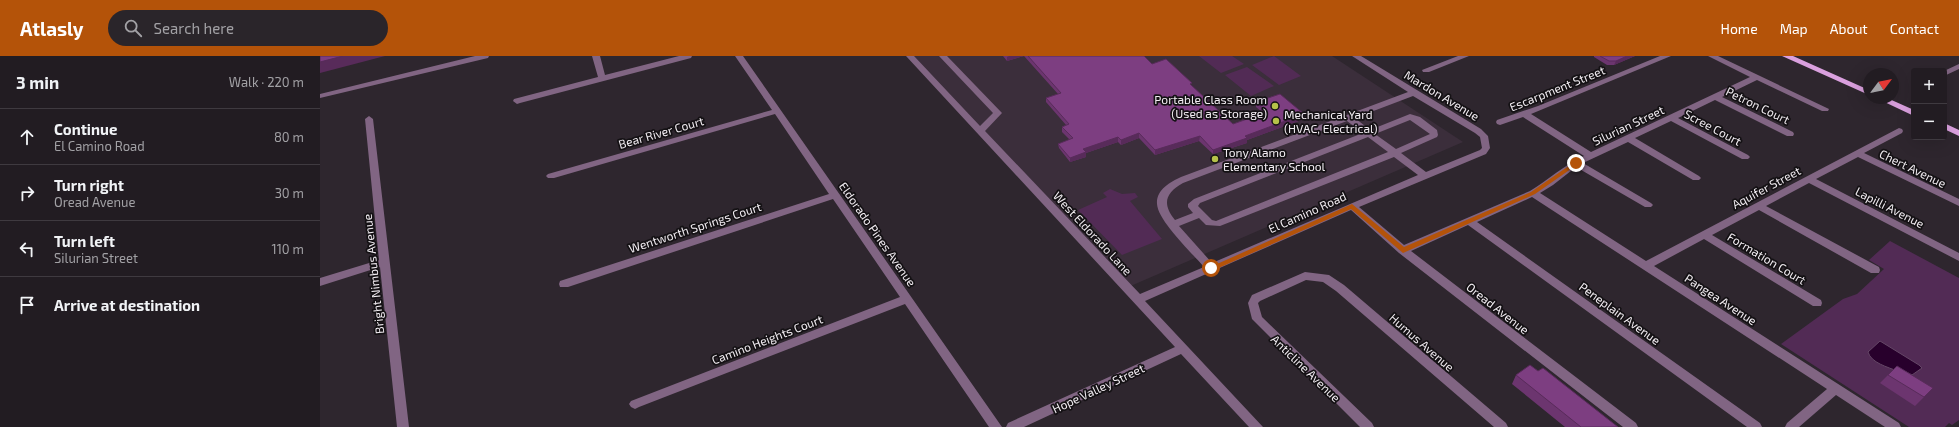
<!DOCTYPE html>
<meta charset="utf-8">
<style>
body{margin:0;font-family:"Exo 2",sans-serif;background:#2a252a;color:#f1f3f6}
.controls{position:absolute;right:12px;top:12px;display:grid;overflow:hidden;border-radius:4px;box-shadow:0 4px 16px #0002}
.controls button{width:36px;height:36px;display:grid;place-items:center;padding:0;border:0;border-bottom:1px solid #3f3a40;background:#221c22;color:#f1f3f6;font:20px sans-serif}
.compass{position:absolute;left:1543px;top:12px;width:36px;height:36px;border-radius:50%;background:#221c22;box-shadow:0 4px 16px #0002;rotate:58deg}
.stop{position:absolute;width:12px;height:12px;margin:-9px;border:3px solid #b45309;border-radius:50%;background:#fff}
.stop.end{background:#b45309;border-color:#fff;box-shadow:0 1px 4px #0008}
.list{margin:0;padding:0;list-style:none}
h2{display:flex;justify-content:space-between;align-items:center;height:52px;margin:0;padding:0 16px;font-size:17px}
h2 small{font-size:13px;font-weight:400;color:#a2a1a5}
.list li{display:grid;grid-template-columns:26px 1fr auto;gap:12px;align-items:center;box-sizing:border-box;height:56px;padding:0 16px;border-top:1px solid #3f3a40}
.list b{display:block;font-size:15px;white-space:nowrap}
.list p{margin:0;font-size:13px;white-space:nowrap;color:#a2a1a5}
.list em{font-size:13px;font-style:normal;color:#a2a1a5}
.icon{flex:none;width:22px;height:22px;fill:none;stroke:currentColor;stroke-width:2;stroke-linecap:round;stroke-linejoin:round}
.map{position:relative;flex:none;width:1639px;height:371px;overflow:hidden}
header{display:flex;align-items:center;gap:24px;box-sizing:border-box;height:56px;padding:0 20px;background:#b45309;color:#fff}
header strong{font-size:19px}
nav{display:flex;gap:22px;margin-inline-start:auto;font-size:14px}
.search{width:280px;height:36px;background:#2a252a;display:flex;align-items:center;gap:10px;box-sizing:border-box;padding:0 14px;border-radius:22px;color:#a2a1a5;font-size:15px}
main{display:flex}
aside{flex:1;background:#221c22}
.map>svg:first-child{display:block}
</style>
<header>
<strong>Atlasly</strong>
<div class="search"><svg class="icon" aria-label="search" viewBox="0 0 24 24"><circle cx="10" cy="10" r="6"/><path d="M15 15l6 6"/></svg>Search here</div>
<nav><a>Home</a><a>Map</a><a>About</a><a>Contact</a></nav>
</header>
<main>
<aside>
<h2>3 min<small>Walk · 220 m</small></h2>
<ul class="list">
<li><svg class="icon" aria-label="ahead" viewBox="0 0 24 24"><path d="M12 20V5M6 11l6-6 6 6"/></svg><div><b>Continue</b><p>El Camino Road</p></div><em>80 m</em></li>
<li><svg class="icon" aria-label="right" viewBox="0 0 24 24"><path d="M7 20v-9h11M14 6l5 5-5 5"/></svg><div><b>Turn right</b><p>Oread Avenue</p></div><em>30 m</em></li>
<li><svg class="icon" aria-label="left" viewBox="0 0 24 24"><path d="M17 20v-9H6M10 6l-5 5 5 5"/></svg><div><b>Turn left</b><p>Silurian Street</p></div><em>110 m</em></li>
<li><svg class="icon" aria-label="arrive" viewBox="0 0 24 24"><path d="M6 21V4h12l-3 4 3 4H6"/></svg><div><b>Arrive at destination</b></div></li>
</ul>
</aside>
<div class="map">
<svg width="1639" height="371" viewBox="0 0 1639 371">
<rect width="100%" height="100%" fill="#2e262e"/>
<path fill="#3b2e3b" d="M 590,0 L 1012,0 L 1143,86 L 806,232 Z"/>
<path fill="#522b55" d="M 879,0 L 912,0 L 924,8 L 901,17 Z
M 954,0 L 981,20 L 959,29 L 932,9 Z
M 927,11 L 954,30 L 931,40 L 905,19 Z
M 790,133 L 802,138 L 815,137 L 818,141 L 810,145 L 842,183 L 802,199 L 758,154 L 787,141 L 783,137 Z
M 1570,185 L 1639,222 L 1639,364 L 1632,369 L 1629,367 L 1625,371 L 1589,371 L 1461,288 L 1523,243 L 1537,238 L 1564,213 L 1549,204 Z"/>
<path fill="#28002c" stroke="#654767" d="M 1560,285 L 1599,309 L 1602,312 L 1592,319 L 1582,314 L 1577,315 C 1568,311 1551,307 1548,296 Z"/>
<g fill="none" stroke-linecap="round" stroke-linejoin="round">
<path fill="#816583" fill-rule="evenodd" d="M 155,0 L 169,0 L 168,2 L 0,42 L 0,38 Z
M 272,0 L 280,0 L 285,19 L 359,0 L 372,0 L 371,2 L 200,47 L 197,48 L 193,45 L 194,43 L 278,21 Z
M 415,0 L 423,0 L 682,371 L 669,371 L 585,248 L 319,351 L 315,353 L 311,351 L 309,348 L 311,345 L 580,241 L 513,143 L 248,231 L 240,231 L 239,228 L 240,225 L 509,138 L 455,58 L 234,122 L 228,122 L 226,120 L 228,118 L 452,54 Z
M 586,0 L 594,0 L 660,70 L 673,57 L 619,0 L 627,0 L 682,57 L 665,75 L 820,238 L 884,211 C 872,197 838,165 837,148 C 836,134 850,126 861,121 L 1088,36 L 1032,0 L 1041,0 L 1161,73 L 1168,80 L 1170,92 L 1166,98 L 1039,151 L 1084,189 L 1210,135 C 1228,124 1244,109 1264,100 L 1203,61 L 1180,69 L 1177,68 L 1176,66 L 1177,64 L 1218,50 L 1340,0 L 1351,0 L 1211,58 L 1271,96 L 1430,21 L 1388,0 L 1398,0 L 1509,53 L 1508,55 L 1502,55 L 1437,24 L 1402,41 L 1473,76 L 1474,78 L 1473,80 L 1467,80 L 1395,44 L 1358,62 L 1428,99 L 1430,101 L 1428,103 L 1422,103 L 1351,65 L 1315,82 L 1379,120 L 1381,122 L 1379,124 L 1373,124 L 1308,86 L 1263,107 L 1331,147 L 1333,149 L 1331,151 L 1325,151 L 1256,111 L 1233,129 L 1220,137 L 1326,205 L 1579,72 L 1582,73 L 1583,75 L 1582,77 L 1544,97 L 1639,143 L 1639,150 L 1538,101 L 1496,123 L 1639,197 L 1639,205 L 1489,127 L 1446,150 L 1559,211 L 1560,214 L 1559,217 L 1551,217 L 1439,154 L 1392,179 L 1501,244 L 1502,247 L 1501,250 L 1493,250 L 1384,183 L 1334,210 L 1579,367 L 1581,371 L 1565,371 L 1516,339 L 1479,371 L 1465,371 L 1467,367 L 1507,333 L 1212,141 L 1157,166 L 1440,367 L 1442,371 L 1427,371 L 1148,169 L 1091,195 L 1316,367 L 1318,371 L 1303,371 L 1079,197 L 1031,154 L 825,245 L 943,371 L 929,371 L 861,298 L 704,371 L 686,371 L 688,367 L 855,291 ZM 1093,40 L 1155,77 L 1160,81 L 1162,92 L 1160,94 L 1106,116 L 1081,97 L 1117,81 L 1118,79 L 1117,74 L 1100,61 L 1090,58 L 1050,74 L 1035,62 ZM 1090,64 L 1110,78 L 1076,93 L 1055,78 ZM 1027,65 L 1043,77 L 874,143 L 868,148 L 868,151 L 873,157 L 855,164 C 842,148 845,137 863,127 ZM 1048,81 L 1068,96 L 896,165 L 892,164 L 878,150 L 880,147 ZM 1074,101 L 1098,119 L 892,207 L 859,170 L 879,162 L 886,169 L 900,170 Z
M 1138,0 L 1149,0 L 1109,16 L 1103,16 L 1102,14 Z
M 1639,8 L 1639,13 L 1624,20 L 1624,15 Z
M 49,60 L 53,63 L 89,371 L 77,371 L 60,211 L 0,230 L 0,222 L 59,204 L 45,63 Z
M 985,216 L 1009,219 L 1024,229 L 1186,367 L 1188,371 L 1174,371 L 1016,235 L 1003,226 L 986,224 L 940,245 L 938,247 L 942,261 L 1052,367 L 1054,371 L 1040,371 L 932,263 L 928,247 L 932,239 Z"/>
<path fill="#daa0de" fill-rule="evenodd" d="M 1462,0 L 1473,0 L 1549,34 L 1549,39 Z
M 1556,42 L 1567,42 L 1594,54 L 1594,60 Z
M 1624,67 L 1639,74 L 1639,80 L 1624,73 Z"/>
</g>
<path fill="#6c356f" d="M 683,0 L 824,0 L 832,8 L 872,30 L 913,68 L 943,57 L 936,51 L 936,46 L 984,63 L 927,84 L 927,87 L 893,98 L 879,85 L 835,99 L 819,82 L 801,89 L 798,86 L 766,97 L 766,101 L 750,106 L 739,92 L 738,88 L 750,84 L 742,76 L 742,71 L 746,69 L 726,46 L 726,42 L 738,38 L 704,0 L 687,5 Z
M 1274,0 L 1315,0 L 1294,9 L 1287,9 L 1274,1 Z
M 1218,315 L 1298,371 L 1245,371 L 1192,328 L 1196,319 Z
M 1568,319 L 1613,332 L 1595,350 L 1560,327 Z"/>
<path fill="#582b5a" d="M 23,0 L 65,0 L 0,17 L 0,6 Z
M 689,0 L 704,0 L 687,5 L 687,1 Z
M 1307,0 L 1315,0 L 1294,9 L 1296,5 Z
M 984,58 L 984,63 L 927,84 L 927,87 L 893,98 L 893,94 L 925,80 Z
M 819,77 L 819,82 L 801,89 L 801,84 Z
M 880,80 L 879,85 L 835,99 L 835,94 Z
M 798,81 L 798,86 L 766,97 L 766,101 L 750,106 L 750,102 L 763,93 Z"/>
<path fill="#7d3e81" stroke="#582b5a" d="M 0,0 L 23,0 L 0,6 Z
M 708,0 L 824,0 L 832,8 L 846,3 L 872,27 L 870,28 L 913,68 L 947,56 L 936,46 L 960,38 L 984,58 L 925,80 L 927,82 L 893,94 L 880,80 L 835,94 L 819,77 L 801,84 L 798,81 L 763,93 L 766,96 L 750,102 L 738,88 L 753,82 L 742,71 L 749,68 L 726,42 L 741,37 Z
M 1280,0 L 1307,0 L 1296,5 L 1289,5 Z
M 1210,309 L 1218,315 L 1223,312 L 1298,371 L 1261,371 L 1196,319 Z
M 1577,310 L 1613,332 L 1604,341 L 1568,319 Z"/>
<path fill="#b45309" d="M 1256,105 L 1259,107 L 1258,108 L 1215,138 L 1083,197 L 1031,153 L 894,214 L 888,212 L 1032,148 L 1084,191 L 1211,136 Z"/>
<g fill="#b5c249" stroke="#141114" stroke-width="1.5">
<circle cx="955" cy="50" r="4"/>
<circle cx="956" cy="65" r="4"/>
<circle cx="895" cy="103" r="4"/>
</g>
<g text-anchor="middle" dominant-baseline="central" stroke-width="3.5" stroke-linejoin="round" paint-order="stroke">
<g font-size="12" fill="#f2edf2" stroke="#141114">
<text transform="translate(1237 32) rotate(-22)">Escarpment Street</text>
<text transform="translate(1122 39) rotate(31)">Mardon Avenue</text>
<text transform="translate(1438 49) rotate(26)">Petron Court</text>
<text transform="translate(1308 69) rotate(-25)">Silurian Street</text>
<text transform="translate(1393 71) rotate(28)">Scree Court</text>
<text transform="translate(341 76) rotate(-16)">Bear River Court</text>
<text transform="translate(1593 112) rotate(26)">Chert Avenue</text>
<text transform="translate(1446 131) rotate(-28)">Aquifer Street</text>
<text transform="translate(1570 151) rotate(27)">Lapilli Avenue</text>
<text transform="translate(987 156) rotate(-24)">El Camino Road</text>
<text transform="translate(375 171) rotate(-18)">Wentworth Springs Court</text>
<text transform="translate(773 177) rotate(47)">West Eldorado Lane</text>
<text transform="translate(558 178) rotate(55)">Eldorado Pines Avenue</text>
<text transform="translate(1447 202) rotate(31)">Formation Court</text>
<text transform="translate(53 218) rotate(-96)">Bright Nimbus Avenue</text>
<text transform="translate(1401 243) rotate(33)">Pangea Avenue</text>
<text transform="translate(1178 252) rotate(38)">Oread Avenue</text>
<text transform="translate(1300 257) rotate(36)">Peneplain Avenue</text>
<text transform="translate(447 283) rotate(-21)">Camino Heights Court</text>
<text transform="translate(1102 286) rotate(41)">Humus Avenue</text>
<text transform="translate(986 312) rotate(44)">Anticline Avenue</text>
<text transform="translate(778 332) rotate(-25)">Hope Valley Street</text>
</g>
<g font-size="12" fill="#f2edf2" stroke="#141114" text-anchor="start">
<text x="947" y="43" text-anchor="end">Portable Class Room<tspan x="947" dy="14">(Used as Storage)</tspan></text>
<text x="964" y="58">Mechanical Yard<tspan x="964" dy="14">(HVAC, Electrical)</tspan></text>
<text x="903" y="96">Tony Alamo<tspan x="903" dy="14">Elementary School</tspan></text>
</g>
</g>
</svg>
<div class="controls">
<button>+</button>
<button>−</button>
</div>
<svg class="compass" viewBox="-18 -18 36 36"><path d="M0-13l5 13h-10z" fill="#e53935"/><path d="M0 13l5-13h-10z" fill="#a2a1a5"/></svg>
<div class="stop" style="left:891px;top:212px"></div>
<div class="stop end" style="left:1256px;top:107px"></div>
</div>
</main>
